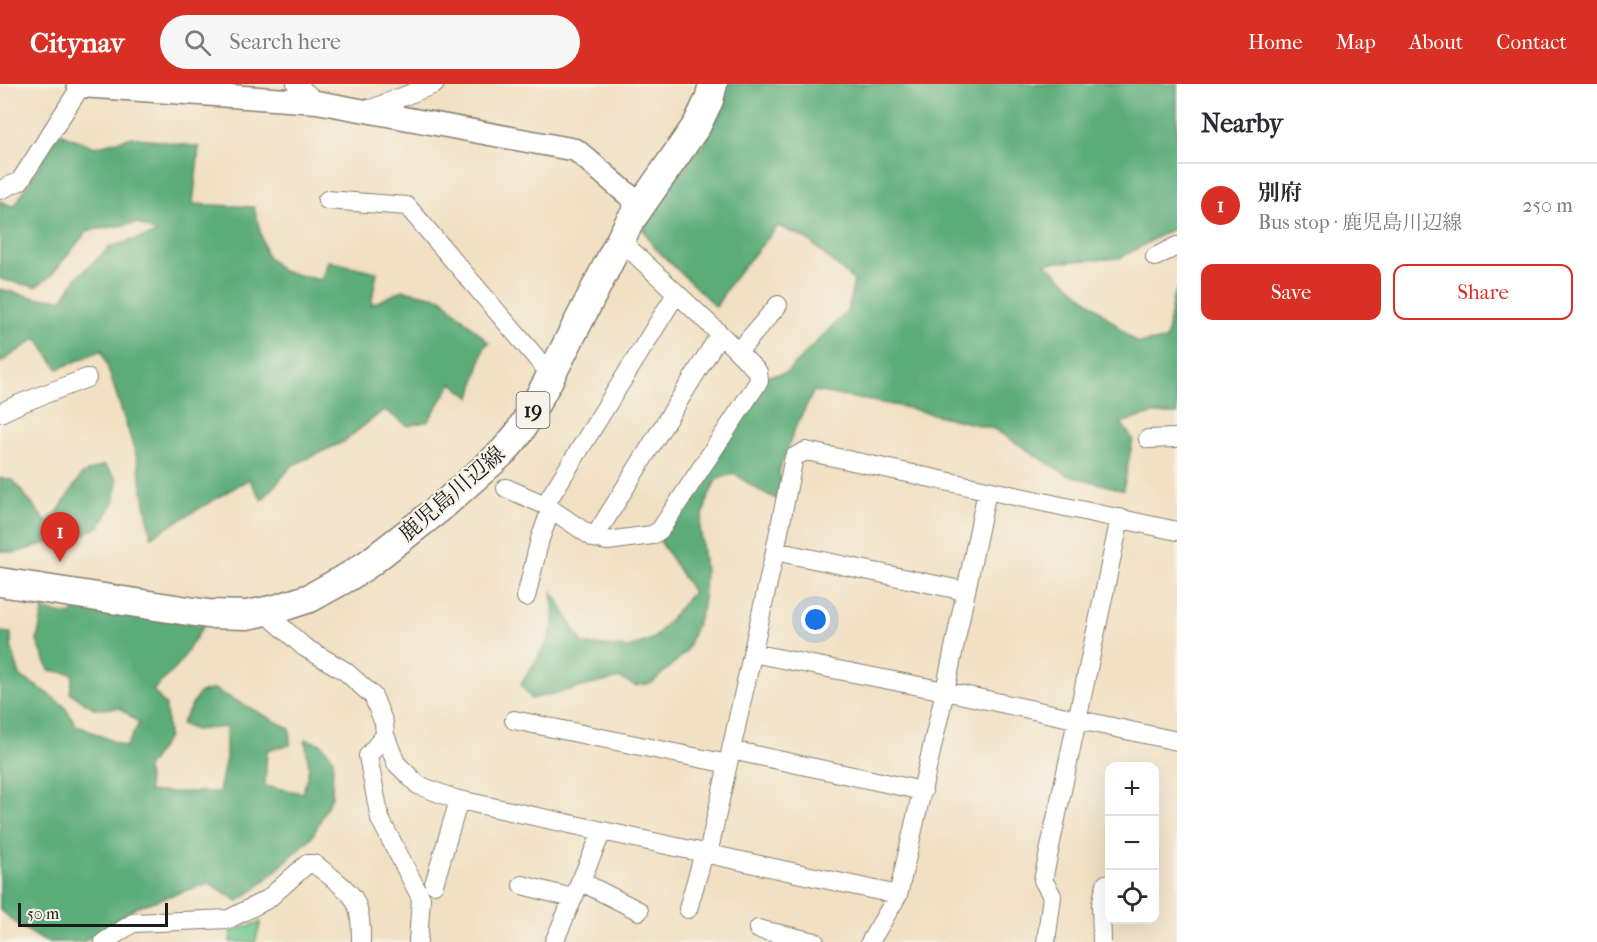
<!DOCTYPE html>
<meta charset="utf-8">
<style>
body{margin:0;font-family:"IM FELL French Canon","Noto Serif JP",serif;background:#f7f7f7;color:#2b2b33}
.controls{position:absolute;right:18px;bottom:18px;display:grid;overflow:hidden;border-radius:12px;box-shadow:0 6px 24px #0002}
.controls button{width:54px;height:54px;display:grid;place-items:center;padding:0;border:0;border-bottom:2px solid #e1e1e2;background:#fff;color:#2b2b33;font:30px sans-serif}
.scale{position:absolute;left:18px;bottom:15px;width:150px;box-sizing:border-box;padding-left:6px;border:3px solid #1c1c1c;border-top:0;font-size:16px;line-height:21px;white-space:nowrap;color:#1c1c1c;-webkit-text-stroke:4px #f7f3e8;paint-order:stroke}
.you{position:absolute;left:816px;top:536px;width:21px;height:21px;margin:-15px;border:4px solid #fff;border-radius:50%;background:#1a73e8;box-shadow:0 0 0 9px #1a73e833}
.badge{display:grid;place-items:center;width:39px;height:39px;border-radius:50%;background:#d93025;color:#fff;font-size:20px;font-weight:700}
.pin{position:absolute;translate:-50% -50px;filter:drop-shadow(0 2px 3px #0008)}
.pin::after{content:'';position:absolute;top:32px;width:21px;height:18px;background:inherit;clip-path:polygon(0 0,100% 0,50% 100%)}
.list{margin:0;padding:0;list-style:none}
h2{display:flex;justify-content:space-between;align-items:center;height:78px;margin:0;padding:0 24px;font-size:26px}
h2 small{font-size:20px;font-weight:400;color:#7c7c81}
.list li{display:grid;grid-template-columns:39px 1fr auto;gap:18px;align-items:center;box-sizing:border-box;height:84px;padding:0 24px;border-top:2px solid #e1e1e2}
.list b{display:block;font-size:22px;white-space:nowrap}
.list p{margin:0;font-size:20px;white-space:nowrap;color:#7c7c81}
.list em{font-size:20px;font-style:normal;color:#7c7c81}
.actions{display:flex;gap:12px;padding:18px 24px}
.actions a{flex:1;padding:14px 0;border:2px solid #d93025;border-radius:12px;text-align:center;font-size:21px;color:#d93025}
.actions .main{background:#d93025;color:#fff}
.icon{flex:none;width:33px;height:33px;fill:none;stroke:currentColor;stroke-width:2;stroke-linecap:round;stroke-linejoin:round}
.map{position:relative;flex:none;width:1177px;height:858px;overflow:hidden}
header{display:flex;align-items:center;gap:36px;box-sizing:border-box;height:84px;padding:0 30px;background:#d93025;color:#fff}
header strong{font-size:28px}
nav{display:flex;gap:33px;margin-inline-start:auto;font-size:21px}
.search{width:420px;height:54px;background:#f7f7f7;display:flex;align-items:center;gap:15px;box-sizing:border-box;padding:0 21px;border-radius:33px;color:#7c7c81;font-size:22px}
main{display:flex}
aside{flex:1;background:#fff}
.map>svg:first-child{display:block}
</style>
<header>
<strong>Citynav</strong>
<div class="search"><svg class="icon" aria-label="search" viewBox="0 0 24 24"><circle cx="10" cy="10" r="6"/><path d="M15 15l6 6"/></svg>Search here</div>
<nav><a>Home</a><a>Map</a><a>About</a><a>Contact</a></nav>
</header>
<main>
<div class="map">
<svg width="1177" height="858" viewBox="0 0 1177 858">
<rect width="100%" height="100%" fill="#f7f3e8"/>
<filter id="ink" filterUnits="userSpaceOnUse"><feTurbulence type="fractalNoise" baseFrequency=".0167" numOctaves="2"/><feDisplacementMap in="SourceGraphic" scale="12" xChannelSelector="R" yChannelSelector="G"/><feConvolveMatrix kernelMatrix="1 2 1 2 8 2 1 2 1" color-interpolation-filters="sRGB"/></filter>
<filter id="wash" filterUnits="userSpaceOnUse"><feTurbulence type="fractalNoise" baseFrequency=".008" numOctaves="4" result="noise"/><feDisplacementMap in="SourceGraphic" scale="24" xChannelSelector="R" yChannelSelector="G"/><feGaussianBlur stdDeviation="1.35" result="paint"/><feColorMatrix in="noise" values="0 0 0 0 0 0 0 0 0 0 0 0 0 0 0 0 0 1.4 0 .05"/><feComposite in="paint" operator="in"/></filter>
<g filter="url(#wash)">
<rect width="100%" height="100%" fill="#f1e0c2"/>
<path fill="#70c88e" stroke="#467255" stroke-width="1.5" d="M 261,838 L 255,858 L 230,858 L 231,847 Z"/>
<path fill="#5cac79" stroke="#3c644a" stroke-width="1.5" d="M 720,0 L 1177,0 L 1177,144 L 1166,148 L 1121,174 L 1045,179 L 1137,259 L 1166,256 L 1173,213 L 1177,205 L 1177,330 L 1152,330 L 1121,339 L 1133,355 L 1123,406 L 1067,391 L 994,345 L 899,322 L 814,307 L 796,342 L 779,387 L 784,419 L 755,404 L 734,389 L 716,396 L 708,414 L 700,442 L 705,487 L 703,523 L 686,568 L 652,599 L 635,602 L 620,594 L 531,615 L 521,600 L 547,559 L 554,540 L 552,507 L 583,560 L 629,564 L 654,554 L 693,508 L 660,457 L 709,387 L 765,292 L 786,289 L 848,226 L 854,197 L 807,155 L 778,142 L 730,199 L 716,223 L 654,163 L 642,143 L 661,112 L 705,57 Z
M 59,49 L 95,63 L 132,53 L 199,63 L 193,120 L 254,123 L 266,171 L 282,187 L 321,196 L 328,177 L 377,188 L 371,221 L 403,206 L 441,214 L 489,259 L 484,263 L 471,314 L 452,299 L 428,337 L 408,342 L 384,326 L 343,358 L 293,381 L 262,416 L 249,395 L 151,453 L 137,374 L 102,266 L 58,285 L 37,254 L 0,279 L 0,205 L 36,214 L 63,215 L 77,193 L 110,163 L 157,149 L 137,139 L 87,147 L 50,193 L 35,203 L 0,195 L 0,117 L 14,123 Z
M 104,381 L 117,395 L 115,416 L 100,442 L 78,453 L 60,455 L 15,469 L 0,467 L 0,394 L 13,396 L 46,438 L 58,427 L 82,390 Z
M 76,522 L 204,541 L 177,583 L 153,606 L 166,622 L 168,653 L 147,684 L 149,708 L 219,708 L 226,674 L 226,643 L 195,646 L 181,640 L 199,609 L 214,605 L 290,645 L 290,661 L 267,666 L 265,702 L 303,709 L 309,684 L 305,655 L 321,660 L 333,674 L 332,712 L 312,753 L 259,802 L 238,817 L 209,799 L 136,823 L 83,858 L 46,858 L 21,843 L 0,826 L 0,548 L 11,549 L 11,562 L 20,592 L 46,608 L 64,622 L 76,641 L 126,663 L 139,639 L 120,624 L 95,625 L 70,609 L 73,590 L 49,586 L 37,557 L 43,526 L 71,531 Z"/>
</g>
<g filter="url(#ink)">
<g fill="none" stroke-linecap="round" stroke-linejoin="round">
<g stroke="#867e6f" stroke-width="20">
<path id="minor" d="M 296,0 L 317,18
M 366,27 L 435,0
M 0,106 L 20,97 L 81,2
M 327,116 L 407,122 L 551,291
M 620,156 L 720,250 L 594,454 L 545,421 L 676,210
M 1155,173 L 1177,162
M 738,268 L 778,221
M 0,329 L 19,320 L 87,294
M 1148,355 L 1177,354
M 506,404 L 545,421
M 594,454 L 607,457 L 652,451 L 660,446 L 759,297 L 758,288 L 720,250
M 775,467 L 965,507
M 526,513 L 540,455 L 551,425
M 265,528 L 304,563 L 345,587 L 373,612 L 384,639 L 385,651 L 396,679 L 418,701 L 455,715 L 898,811
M 752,569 L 945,607 L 1177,657
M 514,636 L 728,680
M 385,651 L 368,672 L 380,735 L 421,814 L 418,858
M 731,666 L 923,707
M 708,770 L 775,467 L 794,373 L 806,367 L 1177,447
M 580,797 L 639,827
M 434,800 L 459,716
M 522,801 L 572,814
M 688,825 L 704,769
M 758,845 L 815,858
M 104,858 L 133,839 L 229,835 L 268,815 L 307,780 L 314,780 C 323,786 349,806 354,815 C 361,828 361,844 361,858
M 554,858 L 602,748
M 870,858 L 898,811 L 945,607 L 987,407
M 1046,858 L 1052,812 L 1043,796 L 1120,434
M 1102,858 L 1101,821 L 1106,800"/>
</g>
<g stroke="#867e6f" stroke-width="25">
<path id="tertiary" d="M 78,0 L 81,2 L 317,18 L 576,66 L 640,121"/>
</g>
<g stroke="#867e6f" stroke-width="31">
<path id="primary" d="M 0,498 L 208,530 L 247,531 L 276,525 L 310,514 L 348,493 L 368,480 L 440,424 L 504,367 L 519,349 L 547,299 L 630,137 L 697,41 L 709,16 L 713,0"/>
</g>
<use href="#minor" stroke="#fff" stroke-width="18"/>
<use href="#tertiary" stroke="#fff" stroke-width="22"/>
<use href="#primary" stroke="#fff" stroke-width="28"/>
</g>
</g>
<g text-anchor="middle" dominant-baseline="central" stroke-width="4.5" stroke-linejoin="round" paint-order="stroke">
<rect fill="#f7f3e8" stroke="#5e5c59" stroke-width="1.5" x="516.5" y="308" width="33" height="36" rx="4.5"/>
<g font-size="21" font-weight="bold" fill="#1c1c1c">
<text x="533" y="326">19</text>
</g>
<g font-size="22" fill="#1c1c1c" stroke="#f7f3e8">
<text transform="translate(452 410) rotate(-41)">鹿児島川辺線</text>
</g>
</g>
</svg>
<div class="controls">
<button>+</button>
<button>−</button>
<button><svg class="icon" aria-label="locate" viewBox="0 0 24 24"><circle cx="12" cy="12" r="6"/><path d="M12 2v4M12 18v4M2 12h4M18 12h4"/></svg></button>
</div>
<div class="scale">50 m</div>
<div class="you"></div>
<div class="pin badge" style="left:60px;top:478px">1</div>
</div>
<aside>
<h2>Nearby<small></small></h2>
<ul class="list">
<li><span class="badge">1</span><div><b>別府</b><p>Bus stop · 鹿児島川辺線</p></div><em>250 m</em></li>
</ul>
<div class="actions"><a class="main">Save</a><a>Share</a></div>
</aside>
</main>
